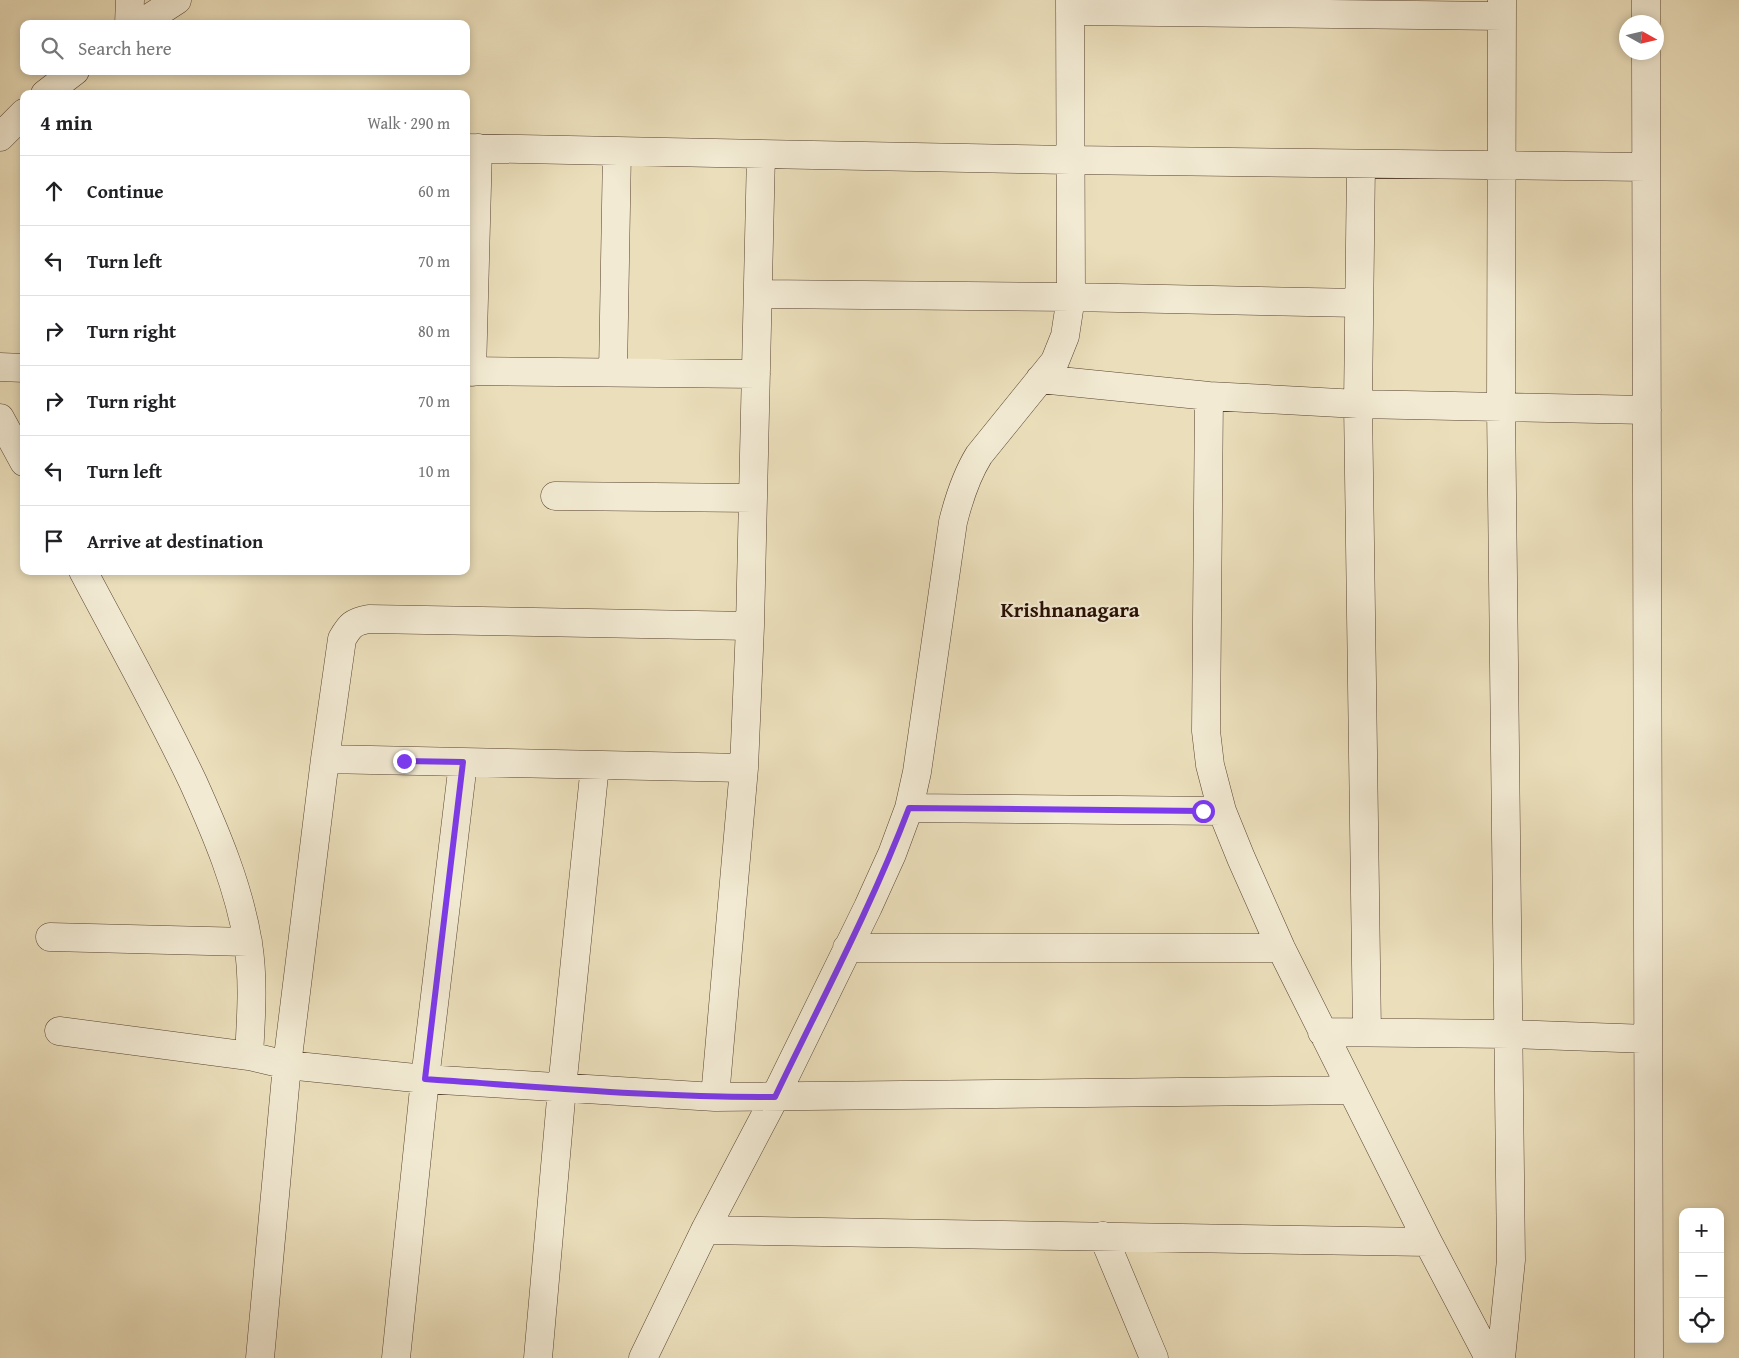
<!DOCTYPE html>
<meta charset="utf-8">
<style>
body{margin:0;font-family:"Gentium Book Plus",serif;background:#f6f6f6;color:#202124}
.controls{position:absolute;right:15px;bottom:15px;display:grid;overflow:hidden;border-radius:10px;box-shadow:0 2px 8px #0003}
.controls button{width:45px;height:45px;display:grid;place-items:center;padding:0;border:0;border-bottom:1px solid #e0e0e0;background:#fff;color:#202124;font:25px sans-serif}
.compass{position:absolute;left:1619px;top:15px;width:45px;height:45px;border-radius:50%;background:#fff;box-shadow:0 2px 8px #0003;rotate:98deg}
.stop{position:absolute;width:15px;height:15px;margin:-11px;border:4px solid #7c3aed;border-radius:50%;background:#fff}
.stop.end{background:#7c3aed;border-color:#fff;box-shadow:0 1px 5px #0008}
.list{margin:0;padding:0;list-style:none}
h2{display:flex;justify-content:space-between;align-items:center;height:65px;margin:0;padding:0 20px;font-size:21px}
h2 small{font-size:16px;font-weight:400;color:#757577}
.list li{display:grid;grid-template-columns:32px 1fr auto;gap:15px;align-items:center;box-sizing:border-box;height:70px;padding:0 20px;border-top:1px solid #e0e0e0}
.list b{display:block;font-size:19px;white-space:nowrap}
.list em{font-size:16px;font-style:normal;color:#757577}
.icon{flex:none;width:28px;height:28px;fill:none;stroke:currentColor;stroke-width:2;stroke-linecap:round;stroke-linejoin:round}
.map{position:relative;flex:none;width:1739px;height:1358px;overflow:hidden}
.search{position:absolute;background:#fff;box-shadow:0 2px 8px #0003;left:20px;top:20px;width:450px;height:55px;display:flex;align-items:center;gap:12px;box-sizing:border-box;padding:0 18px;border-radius:10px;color:#757577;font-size:19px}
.panel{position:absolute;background:#fff;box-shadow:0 2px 8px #0003;left:20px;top:90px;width:450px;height:485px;border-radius:10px}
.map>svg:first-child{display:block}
</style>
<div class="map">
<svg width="1739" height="1358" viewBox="0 0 1739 1358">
<rect width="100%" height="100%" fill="#ebdfbb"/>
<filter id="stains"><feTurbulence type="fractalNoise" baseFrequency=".004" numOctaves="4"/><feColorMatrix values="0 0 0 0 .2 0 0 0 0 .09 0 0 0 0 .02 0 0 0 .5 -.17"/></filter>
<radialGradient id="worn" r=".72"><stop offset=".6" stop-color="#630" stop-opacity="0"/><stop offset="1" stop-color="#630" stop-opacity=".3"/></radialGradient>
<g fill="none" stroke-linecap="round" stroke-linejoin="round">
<g stroke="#584331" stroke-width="29">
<path id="minor" d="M 1646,0 L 1646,22
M 1070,11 L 1502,16
M 129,24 L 130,0
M 140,24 L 177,0
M 1646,52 L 1649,1358
M 45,94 L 75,71
M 0,137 L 24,113
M 466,148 L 1070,160 L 1646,167
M 1361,164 L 1358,404 L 1367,1032
M 758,294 L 1071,297 L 1359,303
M 0,367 L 24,368
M 466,371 L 756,374
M 472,372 L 478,148
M 613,372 L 617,151
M 1040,379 L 1209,396 L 1358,404 L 1647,410
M 1209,396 L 1206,731 L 1210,765 L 1222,811 L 1241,858 L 1281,948 L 1428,1242 L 1489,1358
M 0,418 L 24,462
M 555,496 L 753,498
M 83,571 C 120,641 159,710 193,782 C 216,833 239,887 248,943 C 254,980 251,1018 249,1056
M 325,759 L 744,768
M 909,808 L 1222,811
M 50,937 L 248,942
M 847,948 L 1281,948
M 59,1031 L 249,1056 L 287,1065 L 425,1079 L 715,1097 L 1352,1090
M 1322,1032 L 1509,1034 L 1648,1039
M 715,1097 L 744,768 L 750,626 L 761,154
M 705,1230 L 1428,1242
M 1103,1236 L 1154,1358
M 260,1358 L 287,1065 L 325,759 L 342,639 C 350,625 353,622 369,619 L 750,626
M 396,1358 L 425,1079 L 463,763
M 538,1358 L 562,1088 L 595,765
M 643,1358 L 705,1230 L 775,1097 L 868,907 L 892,854 L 909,808 L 917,772 L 953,522 C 959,498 966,476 979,455 L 1055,361 L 1065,336 L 1071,297 L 1070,0
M 1501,1358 L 1511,1260 L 1501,408 L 1502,0"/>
</g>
<use href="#minor" stroke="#f2ead3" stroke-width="28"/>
</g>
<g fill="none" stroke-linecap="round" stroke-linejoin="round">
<path stroke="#7c3aed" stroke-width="6" d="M 404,761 L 463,762 L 425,1079 C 541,1087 658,1098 775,1097 C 821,1001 871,908 909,808 L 1203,811"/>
</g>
<g text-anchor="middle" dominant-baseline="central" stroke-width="4.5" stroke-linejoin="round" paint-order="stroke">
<g font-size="21" font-weight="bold" fill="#270f03" stroke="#f2ead3">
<text x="1070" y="609">Krishnanagara</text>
</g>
</g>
<rect width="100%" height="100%" filter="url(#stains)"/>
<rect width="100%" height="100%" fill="url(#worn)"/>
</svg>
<div class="controls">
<button>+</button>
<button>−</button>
<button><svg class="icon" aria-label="locate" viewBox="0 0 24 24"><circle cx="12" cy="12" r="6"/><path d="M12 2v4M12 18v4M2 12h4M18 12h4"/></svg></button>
</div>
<svg class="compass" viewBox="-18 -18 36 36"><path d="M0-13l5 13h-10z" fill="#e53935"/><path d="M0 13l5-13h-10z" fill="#757577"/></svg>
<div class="stop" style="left:1203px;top:811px"></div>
<div class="stop end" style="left:404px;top:761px"></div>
<div class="search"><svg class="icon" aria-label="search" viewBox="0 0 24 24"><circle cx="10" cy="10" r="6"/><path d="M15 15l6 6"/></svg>Search here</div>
<section class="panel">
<h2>4 min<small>Walk · 290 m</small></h2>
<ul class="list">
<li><svg class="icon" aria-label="ahead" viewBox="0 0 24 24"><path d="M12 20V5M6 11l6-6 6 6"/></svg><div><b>Continue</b></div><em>60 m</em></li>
<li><svg class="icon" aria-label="left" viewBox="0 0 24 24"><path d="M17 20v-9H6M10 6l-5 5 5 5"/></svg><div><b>Turn left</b></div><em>70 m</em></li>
<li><svg class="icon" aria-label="right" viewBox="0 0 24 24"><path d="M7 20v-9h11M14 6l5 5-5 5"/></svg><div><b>Turn right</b></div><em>80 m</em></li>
<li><svg class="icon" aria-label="right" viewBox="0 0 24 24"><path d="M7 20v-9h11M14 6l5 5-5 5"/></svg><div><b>Turn right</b></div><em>70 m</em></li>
<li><svg class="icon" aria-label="left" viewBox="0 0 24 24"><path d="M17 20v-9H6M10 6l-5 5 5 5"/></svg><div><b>Turn left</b></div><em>10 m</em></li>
<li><svg class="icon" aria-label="arrive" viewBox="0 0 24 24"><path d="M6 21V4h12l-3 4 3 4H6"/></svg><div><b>Arrive at destination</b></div></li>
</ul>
</section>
</div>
